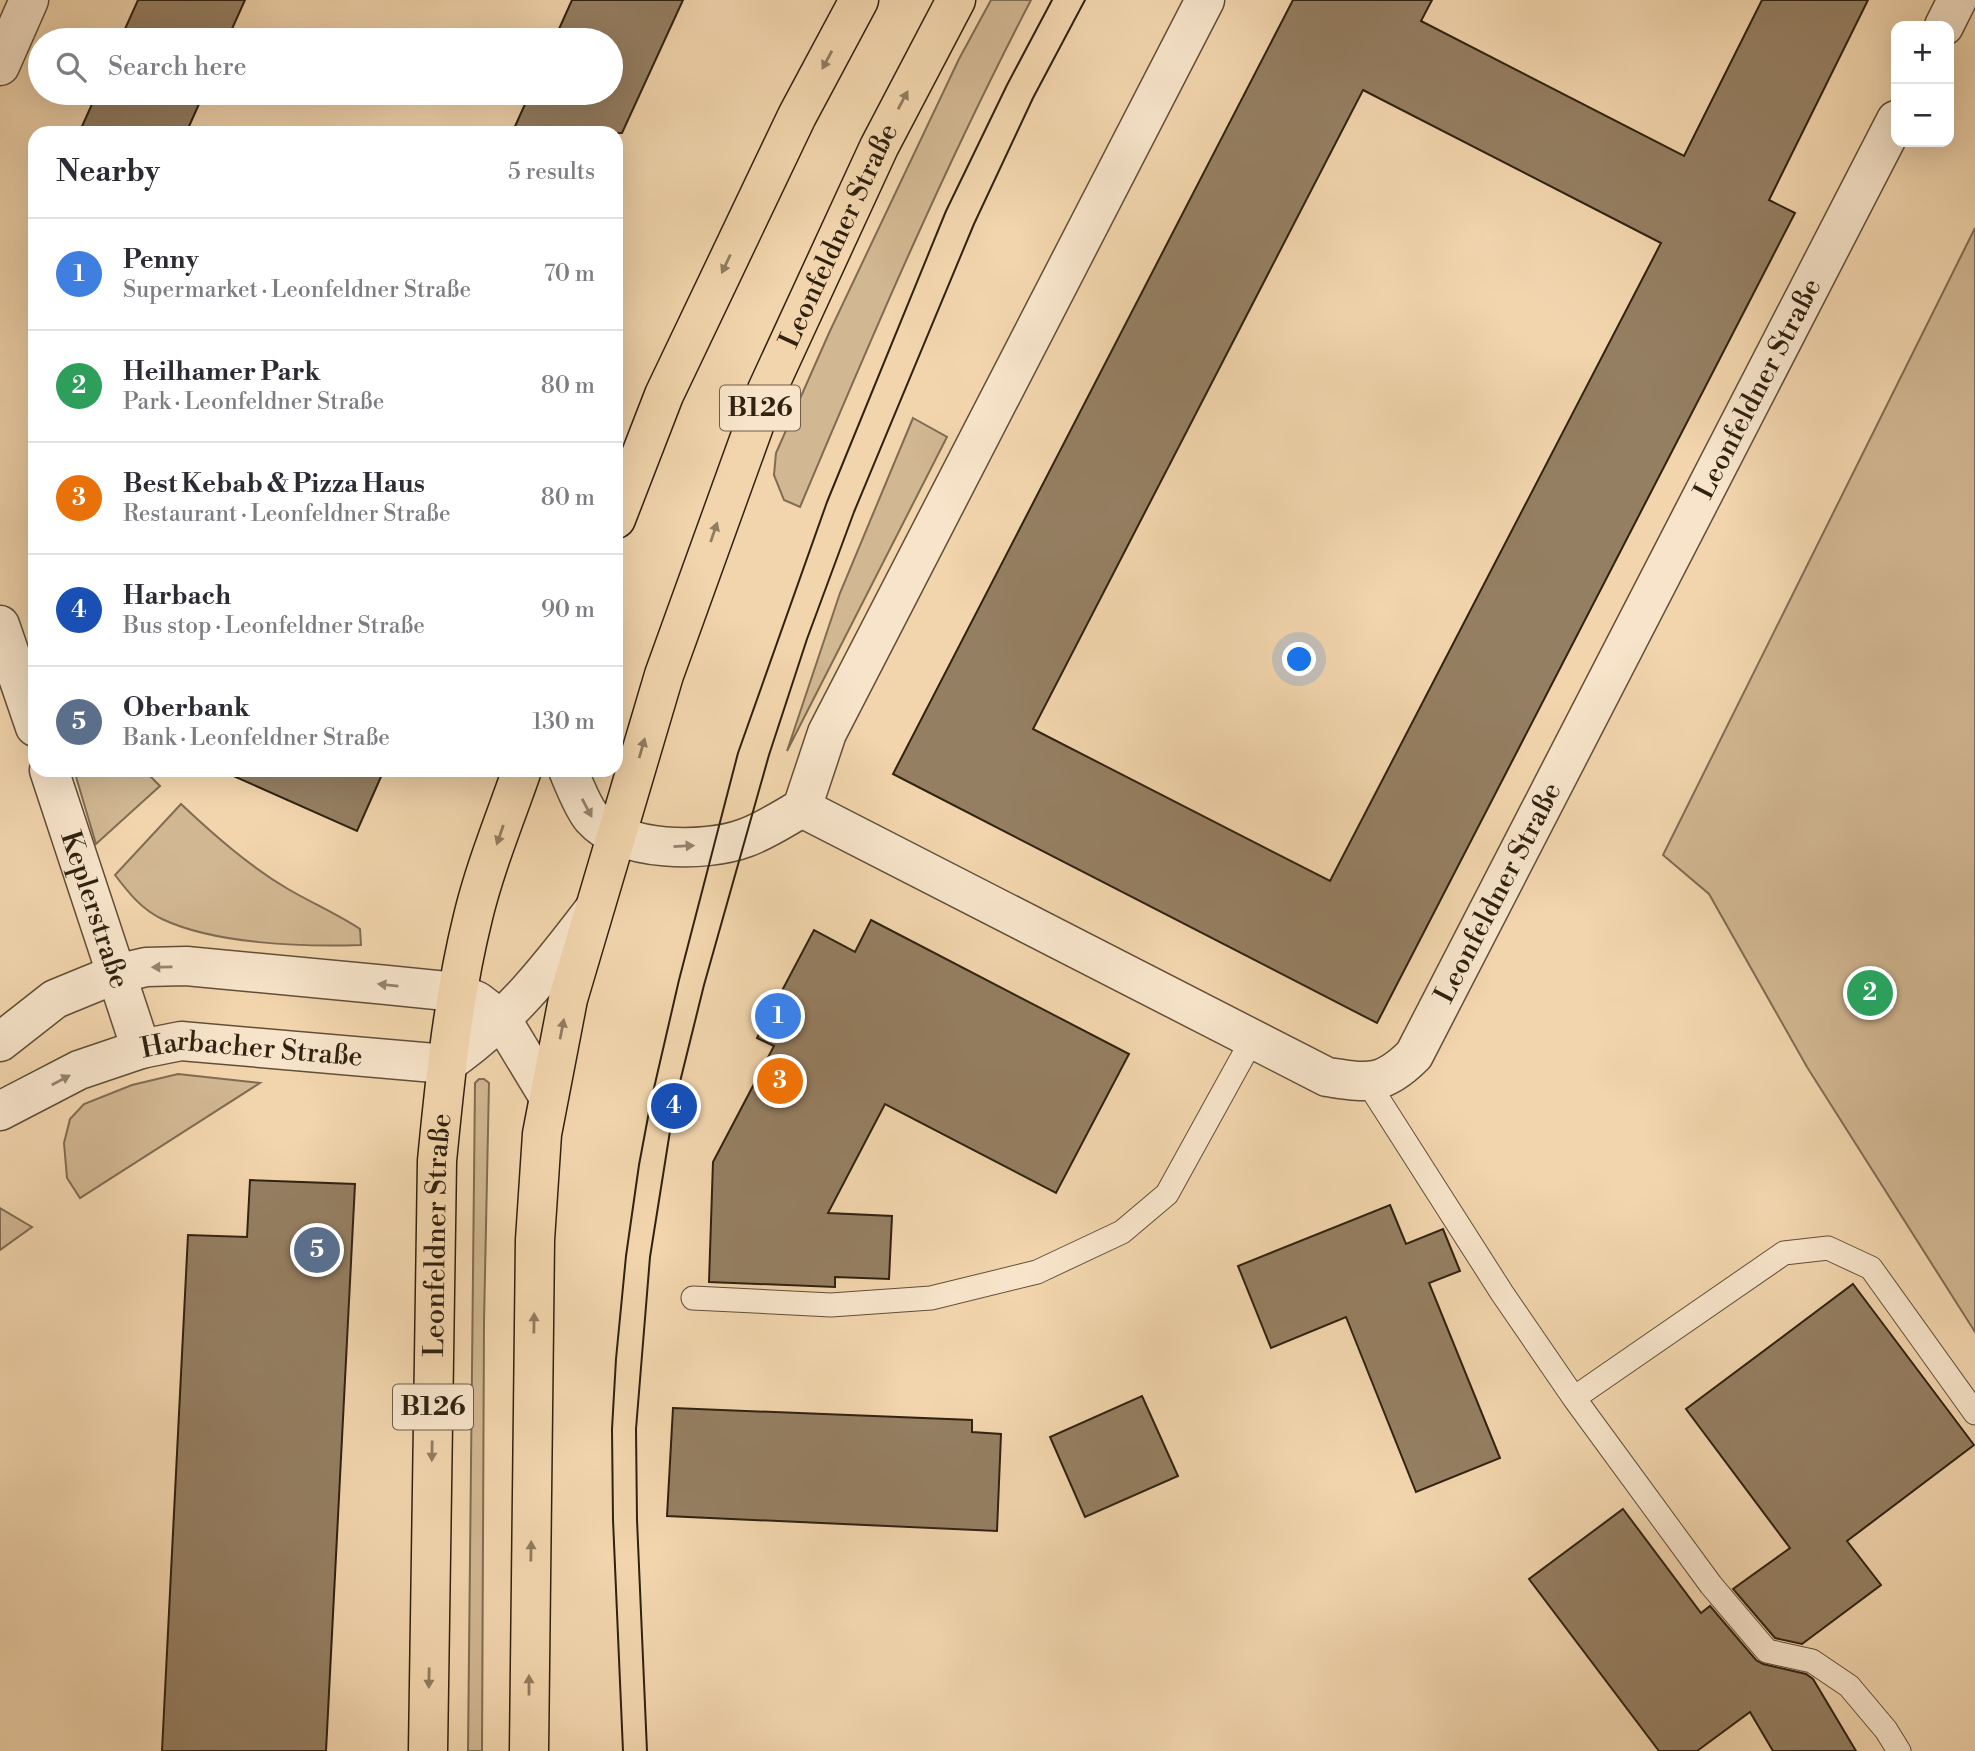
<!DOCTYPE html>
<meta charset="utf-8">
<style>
body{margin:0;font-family:"Libre Bodoni",serif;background:#f7f7f7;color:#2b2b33}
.controls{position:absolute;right:21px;top:21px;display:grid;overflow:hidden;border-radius:14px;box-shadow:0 7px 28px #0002}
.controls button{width:63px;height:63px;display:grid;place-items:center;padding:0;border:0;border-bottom:2px solid #e1e1e2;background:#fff;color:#2b2b33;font:35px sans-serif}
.you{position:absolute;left:1300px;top:660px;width:24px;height:24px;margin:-18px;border:5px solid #fff;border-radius:50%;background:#1a73e8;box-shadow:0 0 0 10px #1a73e833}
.badge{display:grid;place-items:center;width:46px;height:46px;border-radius:50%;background:#7c3aed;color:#fff;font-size:23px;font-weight:700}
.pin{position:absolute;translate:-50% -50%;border:4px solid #fff;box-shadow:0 2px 7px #0006}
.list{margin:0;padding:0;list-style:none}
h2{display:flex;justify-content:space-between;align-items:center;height:91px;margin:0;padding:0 28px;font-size:30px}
h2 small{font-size:23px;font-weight:400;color:#7c7c81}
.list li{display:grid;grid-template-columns:46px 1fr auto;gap:21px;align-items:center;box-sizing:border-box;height:112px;padding:0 28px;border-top:2px solid #e1e1e2}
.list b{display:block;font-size:26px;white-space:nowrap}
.list p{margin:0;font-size:23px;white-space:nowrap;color:#7c7c81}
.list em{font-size:23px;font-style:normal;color:#7c7c81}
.icon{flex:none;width:38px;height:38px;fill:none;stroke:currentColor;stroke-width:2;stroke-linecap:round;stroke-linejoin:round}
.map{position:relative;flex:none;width:1975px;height:1751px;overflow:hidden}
.search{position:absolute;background:#fff;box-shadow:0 7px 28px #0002;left:28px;top:28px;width:595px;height:77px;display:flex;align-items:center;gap:18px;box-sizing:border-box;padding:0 24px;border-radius:38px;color:#7c7c81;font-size:26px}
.panel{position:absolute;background:#fff;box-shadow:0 7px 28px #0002;left:28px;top:126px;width:595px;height:651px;border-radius:21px}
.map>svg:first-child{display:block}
</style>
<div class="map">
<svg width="1975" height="1751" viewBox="0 0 1975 1751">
<rect width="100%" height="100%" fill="#f2d5ad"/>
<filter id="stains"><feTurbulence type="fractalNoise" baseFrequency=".00286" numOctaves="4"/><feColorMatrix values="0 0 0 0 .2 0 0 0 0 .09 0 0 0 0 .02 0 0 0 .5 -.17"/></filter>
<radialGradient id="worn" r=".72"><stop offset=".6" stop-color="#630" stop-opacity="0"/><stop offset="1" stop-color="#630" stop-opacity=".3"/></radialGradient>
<path fill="#d1b792" stroke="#806c52" stroke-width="2" d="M 991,0 L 1031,0 C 945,165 872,336 800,507 L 784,500 L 774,475 L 776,453 L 829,333 L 959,59 Z
M 1975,228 L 1975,1332 L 1807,1067 L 1709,894 L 1663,855 Z
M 913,418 L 947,437 L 787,751 L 840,593 Z
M 74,770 L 144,770 L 160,786 L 96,844 Z
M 181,804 C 214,835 249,866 288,889 C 312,903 337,914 360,929 L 361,945 C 301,947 215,944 162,919 C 141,909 128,892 115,875 Z
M 178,1074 L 260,1083 L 80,1198 L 67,1178 L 64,1143 L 70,1119 L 84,1104 L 132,1085 Z
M 479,1079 L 484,1079 L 489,1083 L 484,1322 L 482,1751 L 468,1751 L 475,1083 Z
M 0,1208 L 32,1227 L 0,1250 Z"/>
<path fill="#957f62" stroke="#302211" stroke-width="2" fill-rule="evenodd" d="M 138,0 L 245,0 L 227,40 L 120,40 Z
M 572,0 L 683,0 L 622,133 L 512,133 L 530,93 L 611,93 L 611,40 L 554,40 Z
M 1293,0 L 1432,0 L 1421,21 L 1684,156 L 1762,0 L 1868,0 L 1769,200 L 1795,213 L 1377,1023 L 893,774 ZM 1363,90 L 1661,243 L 1330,881 L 1033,729 Z
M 97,93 L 204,93 L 186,133 L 79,133 Z
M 220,770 L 384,770 L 357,831 Z
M 871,920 L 1129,1054 L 1056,1193 L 885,1104 L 828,1213 L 892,1216 L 889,1279 L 835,1277 L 835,1287 L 709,1282 L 713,1162 L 774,1046 L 757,1038 L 814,930 L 855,952 Z
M 250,1180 L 355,1184 L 326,1751 L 162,1751 L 188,1235 L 247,1237 Z
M 1390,1205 L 1406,1244 L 1443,1229 L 1460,1271 L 1429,1283 L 1500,1458 L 1416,1492 L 1346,1317 L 1271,1348 L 1238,1266 Z
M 1853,1284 L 1974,1445 L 1847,1541 L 1881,1585 L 1802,1644 L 1775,1638 L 1733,1589 L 1790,1548 L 1686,1409 Z
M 1142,1396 L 1178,1476 L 1085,1517 L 1050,1437 Z
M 673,1408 L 972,1420 L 972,1432 L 1001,1434 L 997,1531 L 667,1516 Z
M 1623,1509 L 1701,1613 L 1710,1606 L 1756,1660 L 1763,1664 L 1806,1674 L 1813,1679 L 1856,1751 L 1773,1751 L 1750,1712 L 1697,1751 L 1659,1751 L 1529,1579 Z"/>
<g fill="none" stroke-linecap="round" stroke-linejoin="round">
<g stroke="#604f38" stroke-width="25">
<path id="lane" d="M 1368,1083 L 1502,1293 L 1574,1398 L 1711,1585 L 1767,1651 L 1812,1661 L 1849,1686 L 1886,1730 L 1899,1751
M 693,1298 L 831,1305 L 931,1298 L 1037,1272 L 1122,1232 L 1167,1194 L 1253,1038
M 1574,1398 L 1784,1253 L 1828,1248 L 1871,1268 L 1975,1413"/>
</g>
<g stroke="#604f38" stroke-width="41">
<g id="street">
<path d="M 1944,26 L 1957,0"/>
<path d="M 0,66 L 29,0"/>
<path d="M 0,625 L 35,727"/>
<path id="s1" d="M 49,770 L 141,1049"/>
<path d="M 568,770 C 573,782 583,808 592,818 C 622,852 705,853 745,838 C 765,831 784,818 802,808 L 827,733 L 1205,0"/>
<path id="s2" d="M 802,808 L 1327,1077 C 1368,1083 1382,1087 1414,1055 L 1896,120"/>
<path d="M 0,1042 L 55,999 L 116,974 L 146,967 L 186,966 L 387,985 L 456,992 L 477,1001 L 502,1020 L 548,1096"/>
<path id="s3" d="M 0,1111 L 79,1070 L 141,1049 L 181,1041 L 446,1064 C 508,1021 547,971 592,912"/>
</g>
</g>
<g stroke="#302211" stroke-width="41">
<g id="primary">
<path d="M 616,519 L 664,395 L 797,116 L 859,0"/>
<path id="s4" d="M 428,1751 L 437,1161 C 445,1079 453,998 473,917 C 485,867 505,819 522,770"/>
<path id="s5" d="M 529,1751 L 535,1240 L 542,1134 L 568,999 L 664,675 L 767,390 L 879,147 L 956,0"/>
</g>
</g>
<use href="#lane" stroke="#f7e4ca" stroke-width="23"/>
<use href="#street" stroke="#f7e4ca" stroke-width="38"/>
<use href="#primary" stroke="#f2d5ad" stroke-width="38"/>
<path stroke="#302211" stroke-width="2" d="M 623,1751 L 613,1520 L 612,1429 L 616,1359 L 626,1256 L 639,1165 L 651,1101 L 679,980 L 738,753 L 827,502 L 946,211 L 1007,85 L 1052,0
M 647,1751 L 637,1520 L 636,1429 L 650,1257 L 674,1106 L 704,985 L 769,755 L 807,639 L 854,512 L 974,224 L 1033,98 L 1085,0"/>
</g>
<defs><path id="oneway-solid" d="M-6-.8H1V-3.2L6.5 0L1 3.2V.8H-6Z" transform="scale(1.75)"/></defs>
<g fill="#917c5f">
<use href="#oneway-solid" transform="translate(827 60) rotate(118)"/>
<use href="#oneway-solid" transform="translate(903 100) rotate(-62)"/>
<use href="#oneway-solid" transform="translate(726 264) rotate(115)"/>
<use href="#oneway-solid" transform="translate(714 532) rotate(-71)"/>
<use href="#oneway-solid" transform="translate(642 748) rotate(-74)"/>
<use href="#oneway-solid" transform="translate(500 835) rotate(109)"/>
<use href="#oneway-solid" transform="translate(562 1029) rotate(-79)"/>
<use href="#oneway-solid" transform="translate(534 1323) rotate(-89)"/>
<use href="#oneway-solid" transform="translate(432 1451) rotate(91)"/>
<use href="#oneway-solid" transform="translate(531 1551) rotate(-89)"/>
<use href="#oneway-solid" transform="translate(429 1678) rotate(91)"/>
<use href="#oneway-solid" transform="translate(529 1685) rotate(-90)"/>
</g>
<g fill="#94836e">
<use href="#oneway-solid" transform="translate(587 808) rotate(62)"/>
<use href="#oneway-solid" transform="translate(684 846) rotate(-3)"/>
<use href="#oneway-solid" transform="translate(162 967) rotate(179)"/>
<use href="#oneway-solid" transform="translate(388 985) rotate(-174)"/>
<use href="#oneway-solid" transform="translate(61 1080) rotate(-28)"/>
</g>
<g text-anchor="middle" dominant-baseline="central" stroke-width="6" stroke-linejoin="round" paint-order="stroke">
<g fill="#f7e4ca" stroke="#6c5c48" stroke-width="2">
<rect x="720" y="385.5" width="80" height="45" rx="5"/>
<rect x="393" y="1384.5" width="80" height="45" rx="5"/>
</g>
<g font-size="26" font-weight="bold" fill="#302211">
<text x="760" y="408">B126</text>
<text x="433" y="1407">B126</text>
</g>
<g font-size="28" fill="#302211" stroke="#f7e4ca">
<text stroke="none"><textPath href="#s5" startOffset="1566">Leonfeldner Straße</textPath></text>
<text stroke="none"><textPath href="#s2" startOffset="1435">Leonfeldner Straße</textPath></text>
<text stroke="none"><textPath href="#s2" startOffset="868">Leonfeldner Straße</textPath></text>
<text stroke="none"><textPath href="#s1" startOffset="147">Keplerstraße</textPath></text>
<text stroke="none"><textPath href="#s3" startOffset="266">Harbacher Straße</textPath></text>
<text stroke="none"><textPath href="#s4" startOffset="516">Leonfeldner Straße</textPath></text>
</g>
</g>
<rect width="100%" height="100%" filter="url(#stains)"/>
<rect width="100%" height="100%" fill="url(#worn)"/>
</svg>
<div class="controls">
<button>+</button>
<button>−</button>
</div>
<div class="you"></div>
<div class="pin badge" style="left:778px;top:1016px;background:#3f7fe0">1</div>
<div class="pin badge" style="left:1870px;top:993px;background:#2e9e5b">2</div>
<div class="pin badge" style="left:780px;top:1081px;background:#e8710a">3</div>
<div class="pin badge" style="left:674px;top:1106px;background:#1a4fb4">4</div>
<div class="pin badge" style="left:317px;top:1250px;background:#5c6f8a">5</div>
<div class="search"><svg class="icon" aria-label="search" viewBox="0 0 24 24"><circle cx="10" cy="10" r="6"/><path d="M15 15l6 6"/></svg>Search here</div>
<section class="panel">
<h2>Nearby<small>5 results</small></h2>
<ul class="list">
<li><span class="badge" style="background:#3f7fe0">1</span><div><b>Penny</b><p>Supermarket · Leonfeldner Straße</p></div><em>70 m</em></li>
<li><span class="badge" style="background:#2e9e5b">2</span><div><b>Heilhamer Park</b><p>Park · Leonfeldner Straße</p></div><em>80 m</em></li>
<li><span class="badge" style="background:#e8710a">3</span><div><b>Best Kebab &amp; Pizza Haus</b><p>Restaurant · Leonfeldner Straße</p></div><em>80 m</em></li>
<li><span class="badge" style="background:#1a4fb4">4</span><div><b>Harbach</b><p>Bus stop · Leonfeldner Straße</p></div><em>90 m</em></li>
<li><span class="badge" style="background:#5c6f8a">5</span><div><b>Oberbank</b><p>Bank · Leonfeldner Straße</p></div><em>130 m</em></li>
</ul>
</section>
</div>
